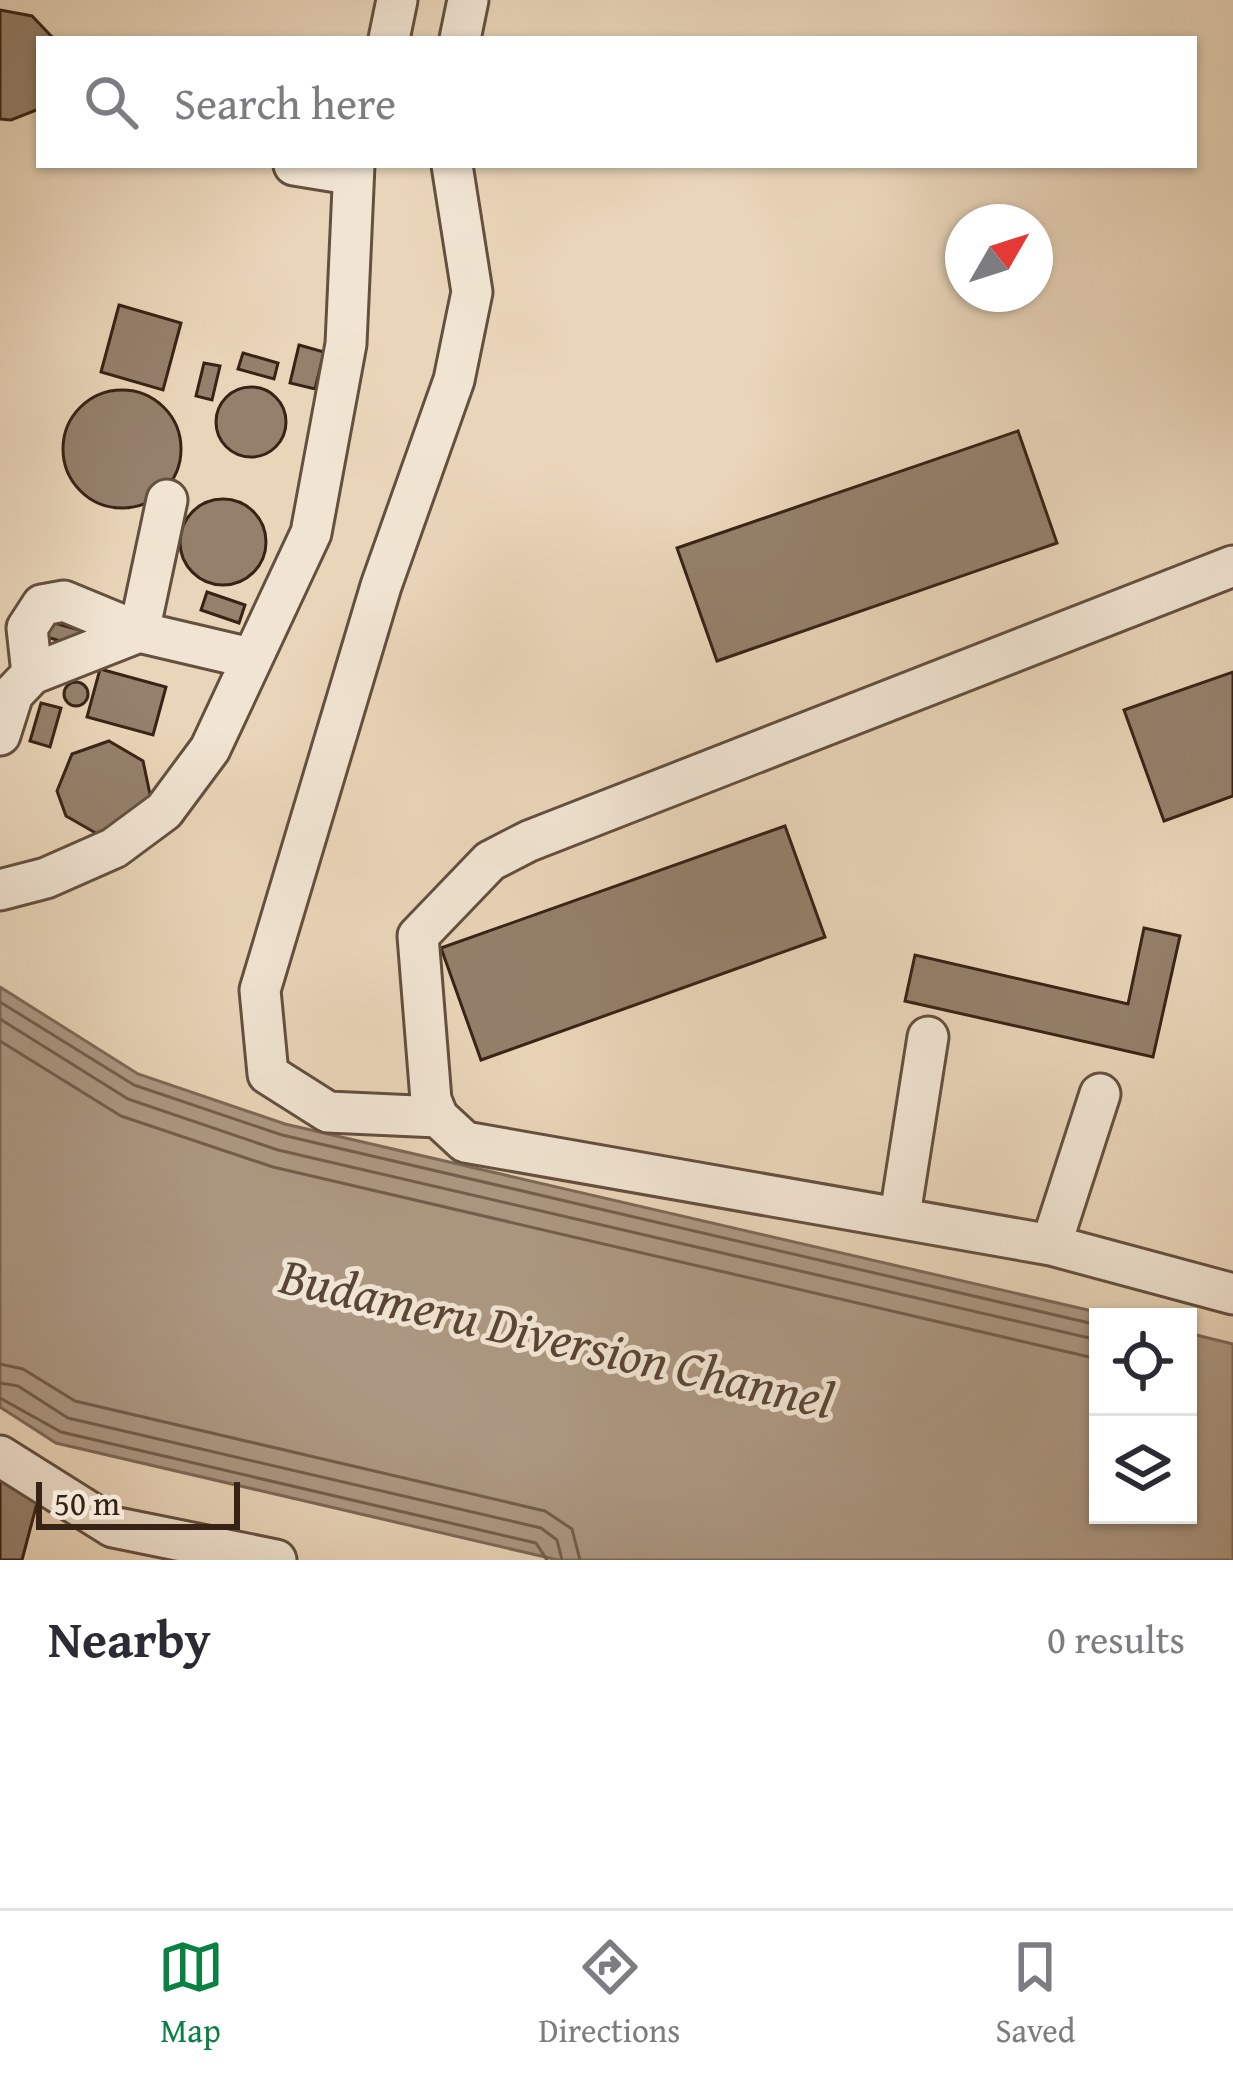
<!DOCTYPE html>
<style>
body{margin:0;font-family:"Gentium Book Plus",serif;background:#f7f7f7;color:#2b2b33}
.controls{position:absolute;right:36px;bottom:36px;display:grid;overflow:hidden;border-radius:0px;box-shadow:0 3px 9px #0004}
.controls button{width:108px;height:108px;display:grid;place-items:center;padding:0;border:0;border-bottom:3px solid #e1e1e2;background:#fff;color:#2b2b33;font:60px sans-serif}
.compass{position:absolute;left:945px;top:204px;width:108px;height:108px;border-radius:50%;background:#fff;box-shadow:0 3px 9px #0004;rotate:51deg}
.scale{position:absolute;left:36px;bottom:30px;width:204px;box-sizing:border-box;padding-left:12px;border:6px solid #372316;border-top:0;font-size:33px;line-height:42px;white-space:nowrap;color:#372316;-webkit-text-stroke:9px #f1e4d2;paint-order:stroke}
.list{margin:0;padding:0;list-style:none}
h2{display:flex;justify-content:space-between;align-items:center;height:156px;margin:0;padding:0 48px;font-size:51px}
h2 small{font-size:39px;font-weight:400;color:#7c7c81}
.icon{flex:none;width:66px;height:66px;fill:none;stroke:currentColor;stroke-width:2;stroke-linecap:round;stroke-linejoin:round}
.map{position:relative;flex:none;width:1233px;height:1560px;overflow:hidden}
.search{position:absolute;background:#fff;box-shadow:0 3px 9px #0004;left:36px;right:36px;top:36px;height:132px;display:flex;align-items:center;gap:30px;box-sizing:border-box;padding:0 42px;border-radius:0px;color:#7c7c81;font-size:45px}
.sheet{height:348px;background:#fff}
nav{display:flex;justify-content:space-around;align-items:center;box-sizing:border-box;height:168px;border-top:3px solid #e1e1e2;background:#fff;font-size:33px;color:#7c7c81}
nav a{display:grid;justify-items:center;gap:6px}
nav .on{color:#0b8043}
.map>svg:first-child{display:block}
</style>
<div class="map">
<svg width="1233" height="1560" viewBox="0 0 1233 1560">
<rect width="100%" height="100%" fill="#e9d5b9"/>
<filter id="stains"><feTurbulence type="fractalNoise" baseFrequency=".00167" numOctaves="4"/><feColorMatrix values="0 0 0 0 .2 0 0 0 0 .09 0 0 0 0 .02 0 0 0 .5 -.17"/></filter>
<radialGradient id="worn" r=".72"><stop offset=".6" stop-color="#630" stop-opacity="0"/><stop offset="1" stop-color="#630" stop-opacity=".3"/></radialGradient>
<path fill="#ac9882" stroke="#7d6957" stroke-width="3" d="M 0,987 L 138,1074 L 285,1124 L 1118,1317 L 1098,1317 L 1098,1515 L 1188,1515 L 1188,1333 L 1233,1344 L 1233,1560 L 558,1560 L 56,1443 L 0,1407 Z"/>
<g fill="none" stroke-linecap="round" stroke-linejoin="round">
<path stroke="#725e4c" stroke-width="3" d="M 0,1002 L 134,1085 L 282,1135 L 1098,1325
M 0,1019 L 128,1099 L 278,1150 L 1098,1340
M 0,1041 L 121,1116 L 273,1167 L 1098,1359
M 0,1364 L 23,1369 L 75,1401 L 545,1511 L 572,1529 L 580,1560
M 0,1383 L 18,1386 L 68,1418 L 541,1528 L 557,1540 L 562,1560
M 0,1398 L 61,1432 L 536,1543 L 547,1560"/>
</g>
<path fill="#94806b" stroke="#372316" stroke-width="3" d="M 0,10 L 32,16 L 54,39 L 39,39 L 39,109 L 11,120 L 0,119 Z
M 119,305 L 181,323 L 163,390 L 101,372 Z
M 299,345 L 324,352 L 315,389 L 290,383 Z
M 243,353 L 278,363 L 274,379 L 238,369 Z
M 204,363 L 220,366 L 212,400 L 196,396 Z
M216 422a35 35 0 1 1 70 0a35 35 0 1 1-70 0Z
M63 449a59 59 0 1 1 118 0a59 59 0 1 1-118 0Z
M 1018,431 L 1057,543 L 717,661 L 677,548 Z
M180 542a43 43 0 1 1 86 0a43 43 0 1 1-86 0Z
M 207,592 L 245,605 L 239,623 L 201,610 Z
M 51,622 L 83,631 L 79,647 L 47,637 Z
M 100,669 L 166,687 L 153,735 L 87,717 Z
M 1233,672 L 1233,796 L 1164,821 L 1124,710 Z
M64 694a12 12 0 1 1 24 0a12 12 0 1 1-24 0Z
M 41,703 L 61,708 L 50,747 L 30,741 Z
M 109,741 L 143,761 L 151,799 L 101,836 L 66,816 L 57,791 L 72,754 Z
M 785,826 L 825,937 L 481,1060 L 441,948 Z
M 1144,928 L 1180,936 L 1153,1057 L 905,1001 L 915,955 L 1128,1004 Z
M 0,1477 L 41,1488 L 22,1560 L 0,1560 Z"/>
<g fill="none" stroke-linecap="round" stroke-linejoin="round">
<g stroke="#64503f" stroke-width="45">
<path id="minor" d="M 389,39 L 397,0
M 460,39 L 468,0
M 294,165 L 337,172 L 350,165
M 32,674 L 27,628 L 42,605 L 64,601 L 139,632 L 250,658
M 0,735 L 13,694 L 32,674 L 139,632 L 167,500
M 0,890 L 46,878 L 114,848 L 164,811 L 210,749 L 311,533 L 346,344 L 354,165
M 1100,1094 L 1051,1245 L 1233,1294
M 438,1117 L 328,1112 L 268,1074 L 260,990 L 381,586 L 454,380 L 472,292 L 452,165
M 900,1215 L 928,1037
M 1051,1245 L 465,1142 L 438,1117 L 431,1100 L 418,936 L 490,861 L 529,841 L 1233,566
M 0,1456 L 113,1527 L 276,1560"/>
</g>
<use href="#minor" stroke="#f1e4d2" stroke-width="39"/>
</g>
<g text-anchor="middle" dominant-baseline="central" stroke-width="10" stroke-linejoin="round" paint-order="stroke">
<g font-size="51" font-style="italic" fill="#5a4636" stroke="#f1e4d2">
<text transform="translate(557 1337) rotate(13)">Budameru Diversion Channel</text>
</g>
</g>
<rect width="100%" height="100%" filter="url(#stains)"/>
<rect width="100%" height="100%" fill="url(#worn)"/>
</svg>
<div class="controls">
<button><svg class="icon" aria-label="locate" viewBox="0 0 24 24"><circle cx="12" cy="12" r="6"/><path d="M12 2v4M12 18v4M2 12h4M18 12h4"/></svg></button>
<button><svg class="icon" aria-label="layers" viewBox="0 0 24 24"><path d="M12 4l9 5-9 5-9-5zM3 14l9 5 9-5"/></svg></button>
</div>
<svg class="compass" viewBox="-18 -18 36 36"><path d="M0-13l5 13h-10z" fill="#e53935"/><path d="M0 13l5-13h-10z" fill="#7c7c81"/></svg>
<div class="scale">50 m</div>
<div class="search"><svg class="icon" aria-label="search" viewBox="0 0 24 24"><circle cx="10" cy="10" r="6"/><path d="M15 15l6 6"/></svg>Search here</div>
</div>
<section class="sheet">
<h2>Nearby<small>0 results</small></h2>
<ul class="list">
</ul>
</section>
<nav>
<a class="on"><svg class="icon" aria-label="map" viewBox="0 0 24 24"><path d="M3 6l6-2 6 2 6-2v14l-6 2-6-2-6 2zM9 4v14M15 6v14"/></svg>Map</a>
<a><svg class="icon" aria-label="directions" viewBox="0 0 24 24"><path d="M12 3l9 9-9 9-9-9zM9 14v-3h6M13 9l2 2-2 2"/></svg>Directions</a>
<a><svg class="icon" aria-label="saved" viewBox="0 0 24 24"><path d="M7 4h10v16l-5-4-5 4z"/></svg>Saved</a>
</nav>
